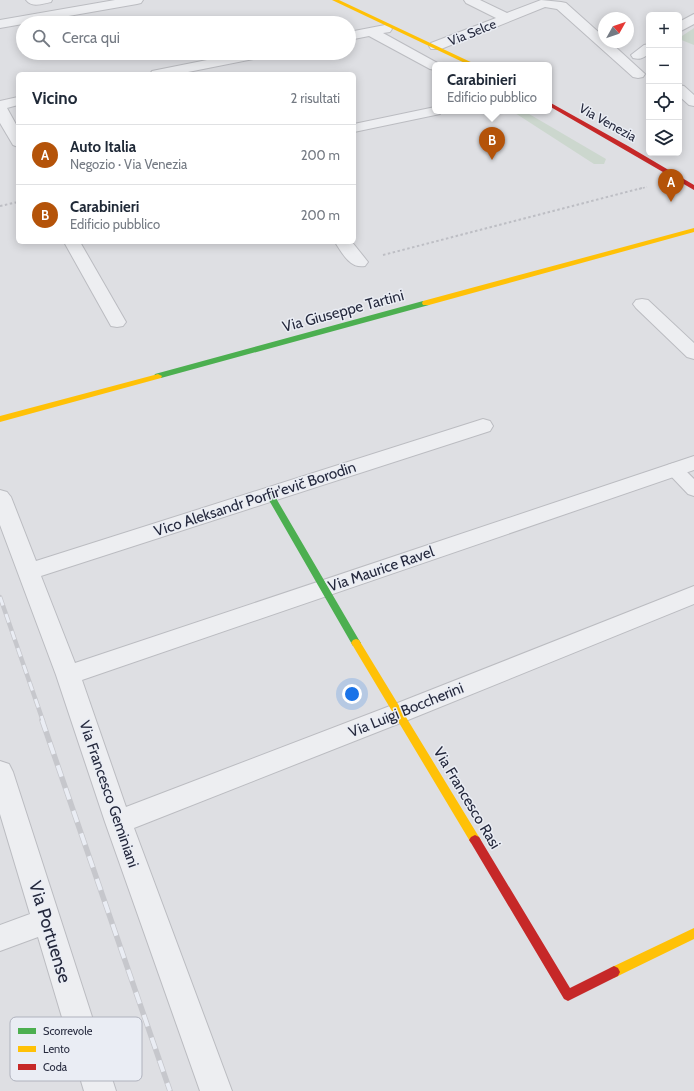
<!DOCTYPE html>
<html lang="it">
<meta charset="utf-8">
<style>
body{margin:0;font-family:Cabin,sans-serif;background:#f6f6f7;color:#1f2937}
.controls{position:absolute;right:12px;top:12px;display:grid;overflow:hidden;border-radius:6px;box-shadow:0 2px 10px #0003}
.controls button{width:36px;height:36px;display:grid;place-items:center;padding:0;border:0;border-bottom:1px solid #e0e1e3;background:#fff;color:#1f2937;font:20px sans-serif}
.compass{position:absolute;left:598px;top:12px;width:36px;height:36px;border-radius:50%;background:#fff;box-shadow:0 2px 10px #0003;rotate:50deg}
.you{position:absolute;left:352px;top:694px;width:14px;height:14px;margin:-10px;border:3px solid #fff;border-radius:50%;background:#1a73e8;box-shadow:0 0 0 6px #1a73e833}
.badge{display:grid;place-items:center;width:26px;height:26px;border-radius:50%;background:#b45309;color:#fff;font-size:13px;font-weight:700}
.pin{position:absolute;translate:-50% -33px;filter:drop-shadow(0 1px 2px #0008)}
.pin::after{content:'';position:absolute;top:21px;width:14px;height:12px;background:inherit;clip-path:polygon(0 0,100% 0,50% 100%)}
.popup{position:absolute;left:432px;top:62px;width:120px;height:52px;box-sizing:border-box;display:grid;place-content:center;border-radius:6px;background:#fff;filter:drop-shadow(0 1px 3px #0005);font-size:13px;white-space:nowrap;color:#747a83}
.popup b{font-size:15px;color:#1f2937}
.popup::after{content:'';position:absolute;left:50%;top:100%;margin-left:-8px;border:8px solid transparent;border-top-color:#fff}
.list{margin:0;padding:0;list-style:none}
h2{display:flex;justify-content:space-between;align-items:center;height:52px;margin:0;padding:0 16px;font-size:17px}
h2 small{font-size:13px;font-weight:400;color:#747a83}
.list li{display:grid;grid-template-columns:26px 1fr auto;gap:12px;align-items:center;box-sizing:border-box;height:60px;padding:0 16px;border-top:1px solid #e0e1e3}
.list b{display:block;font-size:15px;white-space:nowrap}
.list p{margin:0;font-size:13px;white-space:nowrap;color:#747a83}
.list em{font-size:13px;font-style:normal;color:#747a83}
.icon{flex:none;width:22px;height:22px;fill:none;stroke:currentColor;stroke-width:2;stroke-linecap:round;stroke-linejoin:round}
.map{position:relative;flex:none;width:694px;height:1091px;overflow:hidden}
.search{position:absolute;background:#fff;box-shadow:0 2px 10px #0003;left:16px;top:16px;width:340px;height:44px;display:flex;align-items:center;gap:10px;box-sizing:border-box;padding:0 14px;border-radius:22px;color:#747a83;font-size:15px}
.panel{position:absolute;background:#fff;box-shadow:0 2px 10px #0003;left:16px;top:72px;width:340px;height:172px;border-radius:6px}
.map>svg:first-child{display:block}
</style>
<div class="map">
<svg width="694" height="1091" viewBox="0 0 694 1091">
<rect width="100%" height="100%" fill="#dedfe3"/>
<path fill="#ccd7ce" d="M 694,28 L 694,45 L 679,39 L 679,38 Z
M 504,111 L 524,111 L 606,159 L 604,164 L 594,164 L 515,113 Z"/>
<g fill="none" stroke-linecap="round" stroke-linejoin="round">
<g stroke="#bbbcc1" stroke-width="2">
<path id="lane" d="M 26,0 L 52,0 L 51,2 C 42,4 32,8 26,0 Z
M 674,463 L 680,465 L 694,479 L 694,496 L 688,494 L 668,473 L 666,469 L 668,465 Z"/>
</g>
<g stroke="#bbbcc1" stroke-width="2">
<path id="street" d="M 115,0 L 143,0 L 141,3 L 137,4 L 0,28 L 0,20 Z
M 464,0 L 480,0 L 507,13 L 541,0 L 561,2 L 566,3 L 604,37 L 604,42 L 610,42 L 645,74 L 643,77 L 638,78 L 633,77 L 557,9 L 545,7 L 441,49 L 431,49 L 429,46 L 431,43 L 496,18 L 466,3 Z
M 694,14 L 694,24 L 679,32 L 679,22 Z
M 385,25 L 390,26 L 392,29 L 390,32 L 383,33 L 441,65 L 435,65 L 435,70 L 430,69 L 369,36 L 349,40 L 349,32 Z
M 649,44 L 649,54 C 643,58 640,60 633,58 L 631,55 L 644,45 Z
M 242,53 L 270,53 L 268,56 L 178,74 L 150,74 L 152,71 Z
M 679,85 L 684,86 L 694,95 L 694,106 L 689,105 L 679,96 Z
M 18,97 L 18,105 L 7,108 L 18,128 L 18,147 L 13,145 L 0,123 L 0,101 Z
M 435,107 L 435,111 L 442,111 L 440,114 L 354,132 L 354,124 Z
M 64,242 L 80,242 L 126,322 L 123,326 L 117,327 L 111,326 Z
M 335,242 L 352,242 L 368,262 L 365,266 C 350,269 342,253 335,242 Z
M 642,299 L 648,300 L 694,343 L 694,359 L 687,357 L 636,308 L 633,304 L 636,300 Z
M 483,419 L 490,421 L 493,426 L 490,431 L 41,576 L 75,663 L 694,456 L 694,470 L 82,680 L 126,807 L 390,706 L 694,586 L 694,604 L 408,720 L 134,828 L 232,1091 L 200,1091 L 105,822 L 56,675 L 0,525 L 0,490 L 7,492 L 11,497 L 36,561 Z
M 0,761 L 9,764 L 13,772 L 116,1091 L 84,1091 L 38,937 L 0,951 L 0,925 L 30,914 L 0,814 Z"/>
</g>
<path stroke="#bdbec4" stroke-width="1.5" stroke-dasharray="2 2" stroke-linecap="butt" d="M 639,189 L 647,187"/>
<path stroke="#bdbec4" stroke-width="2" stroke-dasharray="2.5 2.5" stroke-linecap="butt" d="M 0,206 L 18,202
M 383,255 L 642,188"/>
<use href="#lane" fill="#edeef1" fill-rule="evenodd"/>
<use href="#street" fill="#edeef1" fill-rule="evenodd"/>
<path fill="#4caf50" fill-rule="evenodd" d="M 423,301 L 429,301 L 430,303 L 429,305 L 161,378 L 158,378 L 154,376 L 155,374 Z
M 270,492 L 273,493 L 359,640 L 361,643 L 359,646 L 353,646 L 266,495 Z"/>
<path fill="#ffc107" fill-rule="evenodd" d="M 332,0 L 339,0 L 477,65 L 469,65 Z
M 694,228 L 694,232 L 429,305 L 423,305 L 422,303 L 423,301 Z
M 158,374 L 162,376 L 161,378 L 0,422 L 0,416 Z
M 356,639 L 359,640 L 479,837 L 481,840 L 479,843 L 475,845 L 471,843 L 353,646 L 351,643 L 353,640 Z
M 694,928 L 694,939 L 618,976 L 614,978 L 610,976 L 608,972 L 610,968 Z"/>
<path fill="#c62828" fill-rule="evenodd" d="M 549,102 L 628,146 L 694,185 L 694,190 L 549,106 Z
M 475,835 L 479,837 L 570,988 L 614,966 L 618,968 L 620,972 L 618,976 L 568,1001 L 564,999 L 471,843 L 469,840 L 471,837 Z"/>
<g stroke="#c6c7cc" stroke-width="4.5">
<path id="rail-far1" d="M 0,597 L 43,721"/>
</g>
<g stroke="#c6c7cc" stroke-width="5.5">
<path id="rail" d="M 42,720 L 170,1091"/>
</g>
<use href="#rail-far1" stroke="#eaedf4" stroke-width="3" stroke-dasharray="9" stroke-linecap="butt"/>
<use href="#rail" stroke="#eaedf4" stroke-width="4" stroke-dasharray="12" stroke-linecap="butt"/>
</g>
<g text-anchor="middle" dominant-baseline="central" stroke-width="3" stroke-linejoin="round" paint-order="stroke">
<g font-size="13" fill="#25293d" stroke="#eaedf4">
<text transform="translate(472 32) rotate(-22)">Via Selce</text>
<text transform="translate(608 122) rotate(29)">Via Venezia</text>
</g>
<g font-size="15" fill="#25293d" stroke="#eaedf4">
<text transform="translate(343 311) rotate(-15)">Via Giuseppe Tartini</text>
<text transform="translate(255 499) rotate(-18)">Vico Aleksandr Porfir'evič Borodin</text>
<text transform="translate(381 569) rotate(-19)">Via Maurice Ravel</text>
<text transform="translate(406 710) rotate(-22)">Via Luigi Boccherini</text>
<text transform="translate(109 794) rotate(71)">Via Francesco Geminiani</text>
<text transform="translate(467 798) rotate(59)">Via Francesco Rasi</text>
</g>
<g font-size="18" fill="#25293d" stroke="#eaedf4">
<text transform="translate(50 932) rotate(73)">Via Portuense</text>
</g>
</g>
<rect x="10" y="1017" width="132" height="64" rx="6" fill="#eaedf4" stroke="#afb2bd" stroke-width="1"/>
<rect x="18" y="1028" width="18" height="6" fill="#4caf50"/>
<rect x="18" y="1046" width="18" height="6" fill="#ffc107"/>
<rect x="18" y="1064" width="18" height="6" fill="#c62828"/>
<g font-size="11" fill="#25293d">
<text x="43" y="1035">Scorrevole</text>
<text x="43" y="1053">Lento</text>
<text x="43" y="1071">Coda</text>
</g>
</svg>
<div class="controls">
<button>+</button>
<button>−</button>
<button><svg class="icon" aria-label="locate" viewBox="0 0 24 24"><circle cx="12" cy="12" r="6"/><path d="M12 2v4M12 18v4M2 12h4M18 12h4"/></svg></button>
<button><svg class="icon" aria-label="layers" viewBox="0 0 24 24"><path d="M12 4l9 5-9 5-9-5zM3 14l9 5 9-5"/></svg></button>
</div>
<svg class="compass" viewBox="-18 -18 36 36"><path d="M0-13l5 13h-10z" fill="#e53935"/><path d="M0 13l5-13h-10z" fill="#747a83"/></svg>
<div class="you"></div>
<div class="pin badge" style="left:671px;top:202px">A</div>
<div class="pin badge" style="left:492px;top:160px">B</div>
<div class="popup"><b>Carabinieri</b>Edificio pubblico</div>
<div class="search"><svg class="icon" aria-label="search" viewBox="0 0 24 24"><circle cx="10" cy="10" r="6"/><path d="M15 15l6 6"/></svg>Cerca qui</div>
<section class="panel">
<h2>Vicino<small>2 risultati</small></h2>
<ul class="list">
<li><span class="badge">A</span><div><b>Auto Italia</b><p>Negozio · Via Venezia</p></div><em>200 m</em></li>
<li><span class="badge">B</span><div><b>Carabinieri</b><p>Edificio pubblico</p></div><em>200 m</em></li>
</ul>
</section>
</div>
